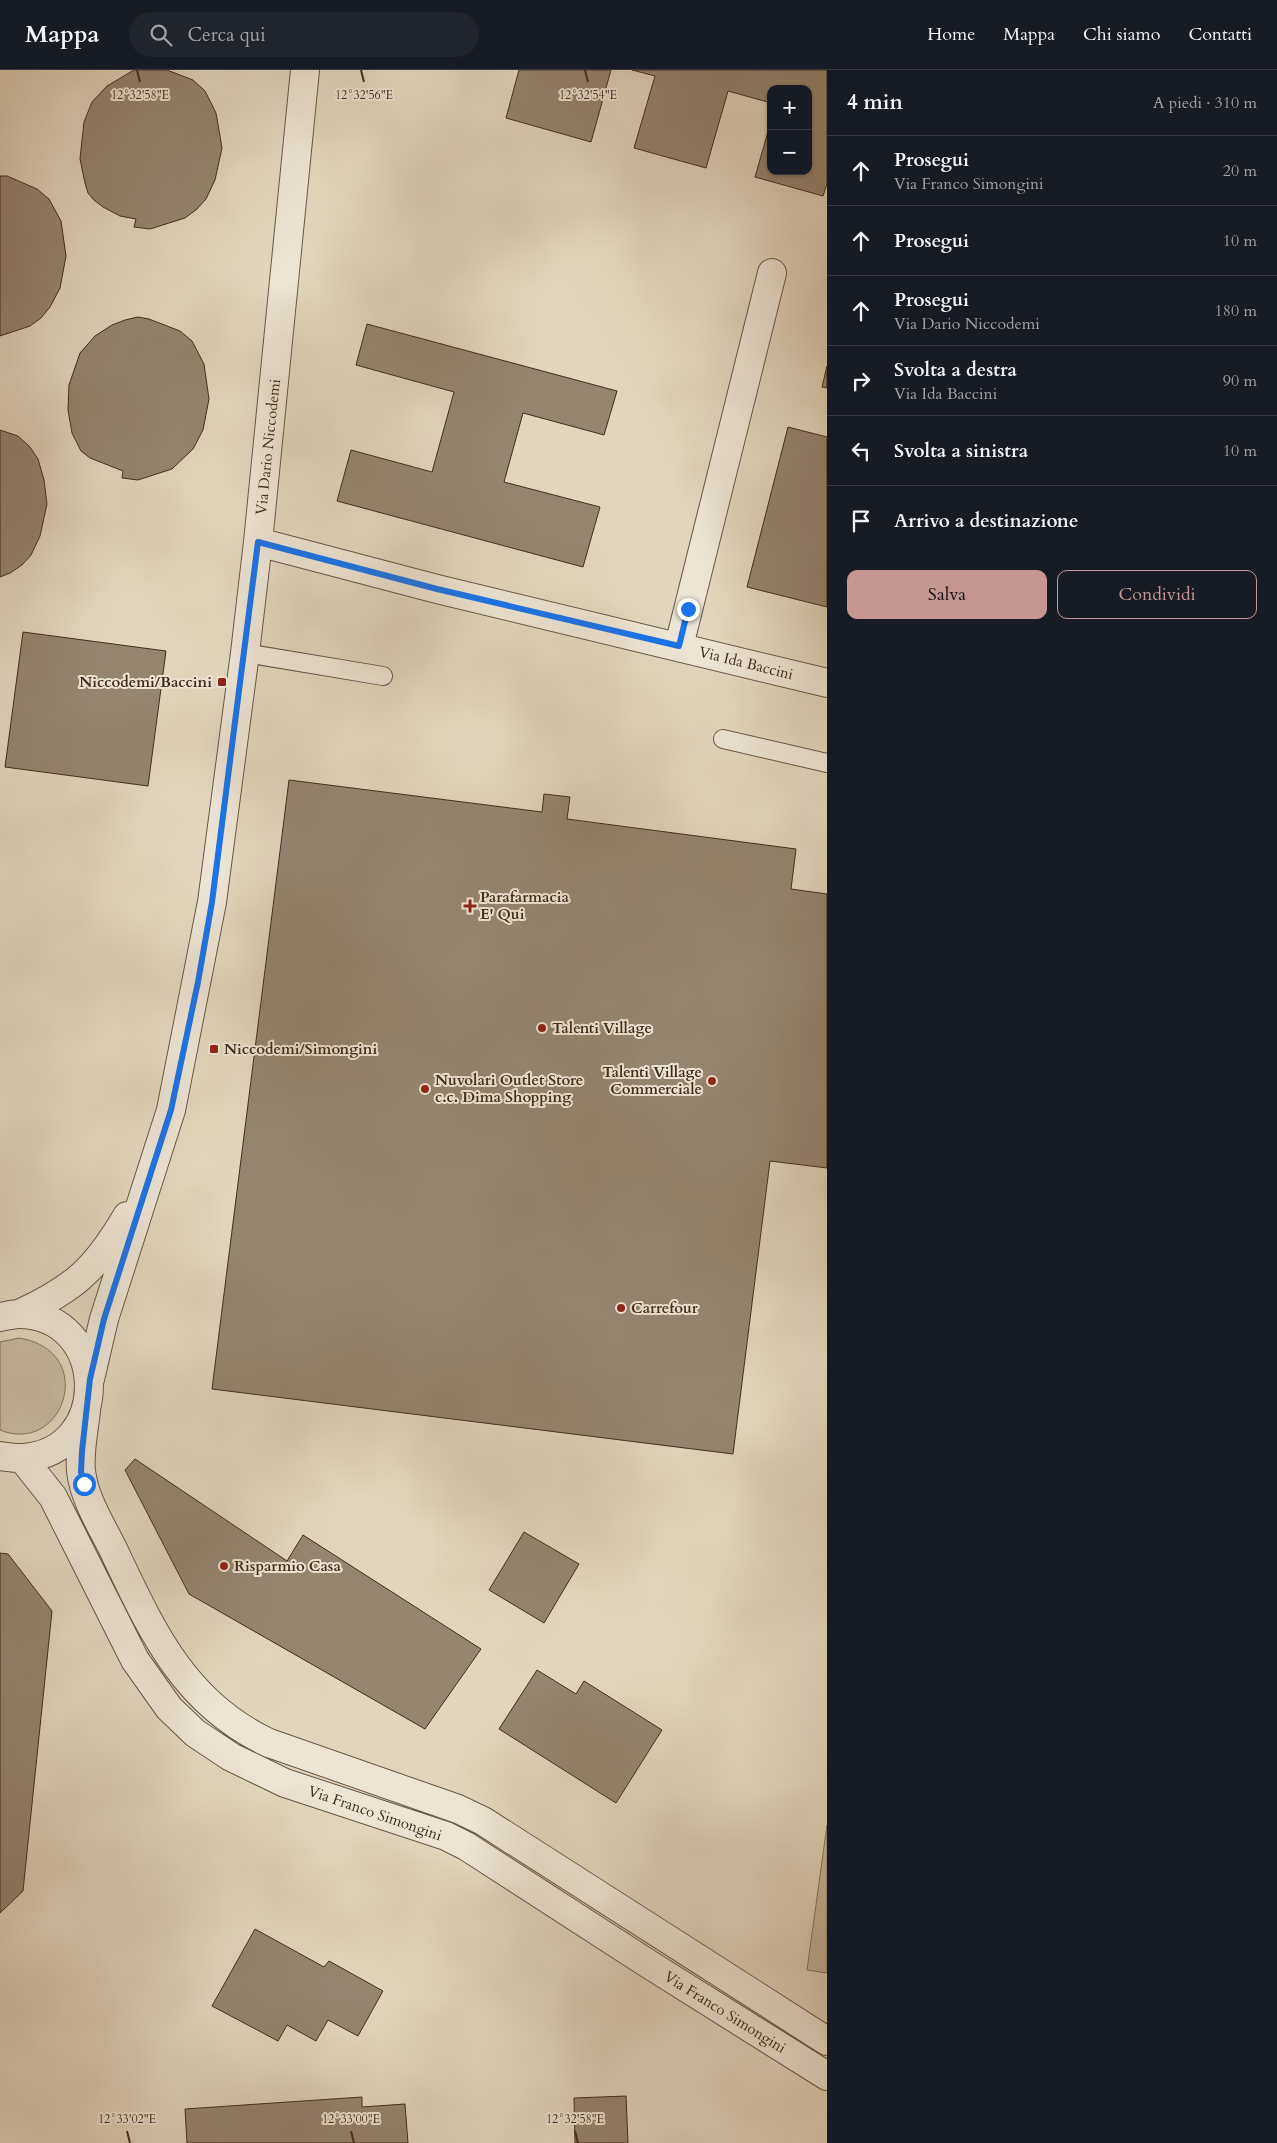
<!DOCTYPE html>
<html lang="it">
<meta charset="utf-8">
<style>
body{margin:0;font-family:Cardo,serif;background:#20242c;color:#f1f3f6}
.controls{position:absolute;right:15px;top:15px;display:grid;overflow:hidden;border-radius:10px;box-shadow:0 1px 4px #0004}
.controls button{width:45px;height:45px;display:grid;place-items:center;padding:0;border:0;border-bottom:1px solid #363941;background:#171b24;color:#f1f3f6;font:25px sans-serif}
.stop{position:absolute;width:15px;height:15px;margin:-11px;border:4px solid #1a73e8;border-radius:50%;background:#fff}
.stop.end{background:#1a73e8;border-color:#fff;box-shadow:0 1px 5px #0008}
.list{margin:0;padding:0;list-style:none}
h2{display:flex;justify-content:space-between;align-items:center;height:65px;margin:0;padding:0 20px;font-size:21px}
h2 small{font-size:16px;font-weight:400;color:#9ea1a6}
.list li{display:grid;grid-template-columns:32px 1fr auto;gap:15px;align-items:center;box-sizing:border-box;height:70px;padding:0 20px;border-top:1px solid #363941}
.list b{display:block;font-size:19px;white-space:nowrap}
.list p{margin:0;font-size:16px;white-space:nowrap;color:#9ea1a6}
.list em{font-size:16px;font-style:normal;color:#9ea1a6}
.actions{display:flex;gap:10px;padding:15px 20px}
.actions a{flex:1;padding:11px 0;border:1px solid #c59692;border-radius:10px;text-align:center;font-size:18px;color:#c59692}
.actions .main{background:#c59692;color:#111}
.icon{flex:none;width:28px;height:28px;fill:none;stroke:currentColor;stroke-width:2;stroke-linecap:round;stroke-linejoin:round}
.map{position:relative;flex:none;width:827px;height:2073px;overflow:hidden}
header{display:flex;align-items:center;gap:30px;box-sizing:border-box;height:70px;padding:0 25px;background:#171b24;border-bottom:1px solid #363941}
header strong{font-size:24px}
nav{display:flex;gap:28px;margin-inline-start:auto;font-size:18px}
.search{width:350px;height:45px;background:#20242c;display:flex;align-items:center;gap:12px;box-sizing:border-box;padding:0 18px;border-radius:28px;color:#9ea1a6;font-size:19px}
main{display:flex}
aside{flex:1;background:#171b24}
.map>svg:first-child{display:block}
</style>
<header>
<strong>Mappa</strong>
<div class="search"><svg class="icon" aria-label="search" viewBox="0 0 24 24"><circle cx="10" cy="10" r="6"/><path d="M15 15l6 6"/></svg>Cerca qui</div>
<nav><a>Home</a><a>Mappa</a><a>Chi siamo</a><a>Contatti</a></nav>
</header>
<main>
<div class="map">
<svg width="827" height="2073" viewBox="0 0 827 2073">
<rect width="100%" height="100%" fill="#e1d6bd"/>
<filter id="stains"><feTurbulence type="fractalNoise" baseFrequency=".004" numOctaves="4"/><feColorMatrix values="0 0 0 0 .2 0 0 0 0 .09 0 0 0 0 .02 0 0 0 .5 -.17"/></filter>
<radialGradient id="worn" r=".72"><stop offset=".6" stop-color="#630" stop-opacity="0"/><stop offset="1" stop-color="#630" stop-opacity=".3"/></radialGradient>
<path fill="#c6b9a2" stroke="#847360" d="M 19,1268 C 99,1281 64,1386 0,1360 L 0,1272 Z
M 827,1755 L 827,1903 L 807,1900 Z"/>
<path fill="#948571" stroke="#412d1f" d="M 134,0 L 167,0 L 193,10 L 205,21 L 216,43 L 222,78 L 215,110 L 206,129 L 197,139 L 185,148 L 150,159 L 134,157 L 136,149 L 120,146 L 103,137 L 94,130 L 88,123 L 85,113 L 80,89 L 84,52 L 92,32 L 107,16 Z
M 519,0 L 611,0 L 591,72 L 506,48 Z
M 632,0 L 827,0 L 827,114 L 823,126 L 755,107 L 771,51 L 771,101 L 808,101 L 808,19 L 771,19 L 771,33 L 728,21 L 706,98 L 634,78 L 655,6 Z
M 0,106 L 7,106 L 37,119 L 49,129 L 61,151 L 66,186 L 60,218 L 50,237 L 41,248 L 30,256 L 0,266 Z
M 138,247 L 149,249 L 180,261 L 192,271 L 204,294 L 209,329 L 203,360 L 193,379 L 172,399 L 138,410 L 122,408 L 123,401 L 90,388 L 81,381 L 72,363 L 68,340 L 69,315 L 80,283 L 95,266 L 112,255 L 125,250 Z
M 367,254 L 617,321 L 604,365 L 523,343 L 504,412 L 600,437 L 583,497 L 337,431 L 351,380 L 432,402 L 454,322 L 356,295 Z
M 827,296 L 827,318 L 822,317 Z
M 788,357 L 827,367 L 827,537 L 747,517 Z
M 0,360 L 18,366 L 30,377 L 38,389 L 44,410 L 47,434 L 40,466 L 31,485 L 22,495 L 10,503 L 0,507 Z
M 23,562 L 166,581 L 148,716 L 5,697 Z
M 289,710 L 542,742 L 544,724 L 570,727 L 567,749 L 796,779 L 791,819 L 827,824 L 827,1098 L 770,1091 L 733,1384 L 212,1319 Z
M 135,1389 L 287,1491 L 303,1465 L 481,1579 L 425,1659 L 189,1524 L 125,1400 Z
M 524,1462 L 579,1494 L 544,1553 L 489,1520 Z
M 0,1483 L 8,1484 L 52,1541 L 23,1821 L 0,1843 Z
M 537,1600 L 576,1624 L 584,1611 L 662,1660 L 616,1733 L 499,1659 Z
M 255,1859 L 324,1897 L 329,1891 L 383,1921 L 358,1966 L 328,1950 L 316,1971 L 287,1955 L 278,1971 L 212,1936 Z
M 626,2026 L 628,2073 L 575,2073 L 574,2028 Z
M 362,2027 L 362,2037 L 405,2034 L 408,2073 L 187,2073 L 185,2039 Z"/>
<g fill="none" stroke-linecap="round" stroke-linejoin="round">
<g stroke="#695746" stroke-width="20">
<path id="lane" d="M 245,583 L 383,606
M 723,669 L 827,693"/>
</g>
<g stroke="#695746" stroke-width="30">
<path id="street" d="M 258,472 L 437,519 L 827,613
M 679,576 L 772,203
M 19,1244 C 74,1219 96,1199 127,1146
M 0,1247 C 6,1246 13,1244 19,1244 C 110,1245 113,1382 23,1388 C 15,1388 7,1387 0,1386
M 90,1309 L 104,1249 L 171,1040 L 212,832 L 245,583 L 258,472 L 305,0
M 86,1341 C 84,1360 79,1382 81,1401 C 84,1428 101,1455 113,1479 C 151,1559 183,1633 269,1673 L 458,1739 L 483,1751 L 827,1971
M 22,1388 L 53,1427 L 135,1590 L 169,1638 L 195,1663 L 231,1687 L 285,1713 L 446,1766 L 466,1776 L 647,1893 L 827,2006"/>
</g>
<use href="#lane" stroke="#ece4d4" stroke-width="18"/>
<use href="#street" stroke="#ece4d4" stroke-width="28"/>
</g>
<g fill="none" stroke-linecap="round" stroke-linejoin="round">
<path stroke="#1a73e8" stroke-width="6" d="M 84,1414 L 81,1402 L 82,1381 L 90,1309 L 104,1249 L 171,1040 L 198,912 L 212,832 L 258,472 L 437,519 L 679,576 L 688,539"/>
</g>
<path fill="none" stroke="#412d1f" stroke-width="2" d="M 137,0 L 140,12M 361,0 L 364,12M 585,0 L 588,12M 127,2061 L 130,2073M 351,2061 L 354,2073M 575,2061 L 578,2073"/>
<g fill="#8f2418" stroke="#ece4d4" stroke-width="2">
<rect x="217" y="607" width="10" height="10" rx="2.5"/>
<path d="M467.5 828.5h5v5h5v5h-5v5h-5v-5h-5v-5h5z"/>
<circle cx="542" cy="958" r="5"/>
<rect x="209" y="974" width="10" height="10" rx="2.5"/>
<circle cx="712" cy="1011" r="5"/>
<circle cx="425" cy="1019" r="5"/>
<circle cx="621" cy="1238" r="5"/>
<circle cx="224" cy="1496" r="5"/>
</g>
<g text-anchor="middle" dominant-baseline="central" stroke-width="4" stroke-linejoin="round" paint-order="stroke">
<g font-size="15" fill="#412d1f" stroke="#ece4d4">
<text transform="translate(268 377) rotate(-84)">Via Dario Niccodemi</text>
<text transform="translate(746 593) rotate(14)">Via Ida Baccini</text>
<text transform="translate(375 1743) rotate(19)">Via Franco Simongini</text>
<text transform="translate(725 1942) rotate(32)">Via Franco Simongini</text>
</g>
<g font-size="15" font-weight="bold" fill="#412d1f" stroke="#ece4d4" text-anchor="start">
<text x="212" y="612" text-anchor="end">Niccodemi/Baccini</text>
<text x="480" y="827">Parafarmacia<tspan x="480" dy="17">E' Qui</tspan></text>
<text x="552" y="958">Talenti Village</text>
<text x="224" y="979">Niccodemi/Simongini</text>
<text x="702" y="1002" text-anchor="end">Talenti Village<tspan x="702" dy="17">Commerciale</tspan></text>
<text x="435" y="1010">Nuvolari Outlet Store<tspan x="435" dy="17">c.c. Dima Shopping</tspan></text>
<text x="631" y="1238">Carrefour</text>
<text x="234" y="1496">Risparmio Casa</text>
</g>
</g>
<g font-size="12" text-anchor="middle" fill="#412d1f" stroke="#ece4d4" stroke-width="4" stroke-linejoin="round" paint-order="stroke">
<text x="140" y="29">12°32'58"E</text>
<text x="364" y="29">12°32'56"E</text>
<text x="588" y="29">12°32'54"E</text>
<text x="127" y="2053">12°33'02"E</text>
<text x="351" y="2053">12°33'00"E</text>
<text x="575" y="2053">12°32'58"E</text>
</g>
<rect width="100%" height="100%" filter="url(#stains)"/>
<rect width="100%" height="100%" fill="url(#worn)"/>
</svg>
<div class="controls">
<button>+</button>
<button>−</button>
</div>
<div class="stop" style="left:84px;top:1414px"></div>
<div class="stop end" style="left:688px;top:539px"></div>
</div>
<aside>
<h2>4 min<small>A piedi · 310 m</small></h2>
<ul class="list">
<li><svg class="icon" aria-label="ahead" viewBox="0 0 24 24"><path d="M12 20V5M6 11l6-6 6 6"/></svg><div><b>Prosegui</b><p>Via Franco Simongini</p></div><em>20 m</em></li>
<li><svg class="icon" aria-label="ahead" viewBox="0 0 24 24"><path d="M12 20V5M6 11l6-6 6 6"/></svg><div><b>Prosegui</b></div><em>10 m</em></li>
<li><svg class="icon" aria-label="ahead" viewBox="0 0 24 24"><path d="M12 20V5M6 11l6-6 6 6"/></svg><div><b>Prosegui</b><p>Via Dario Niccodemi</p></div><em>180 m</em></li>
<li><svg class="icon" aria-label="right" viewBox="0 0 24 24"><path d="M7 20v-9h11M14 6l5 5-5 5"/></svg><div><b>Svolta a destra</b><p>Via Ida Baccini</p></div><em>90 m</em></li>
<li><svg class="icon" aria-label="left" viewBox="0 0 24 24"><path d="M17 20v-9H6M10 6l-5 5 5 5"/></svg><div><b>Svolta a sinistra</b></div><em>10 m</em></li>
<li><svg class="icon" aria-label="arrive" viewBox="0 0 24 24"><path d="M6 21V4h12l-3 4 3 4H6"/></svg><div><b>Arrivo a destinazione</b></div></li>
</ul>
<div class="actions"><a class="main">Salva</a><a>Condividi</a></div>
</aside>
</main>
